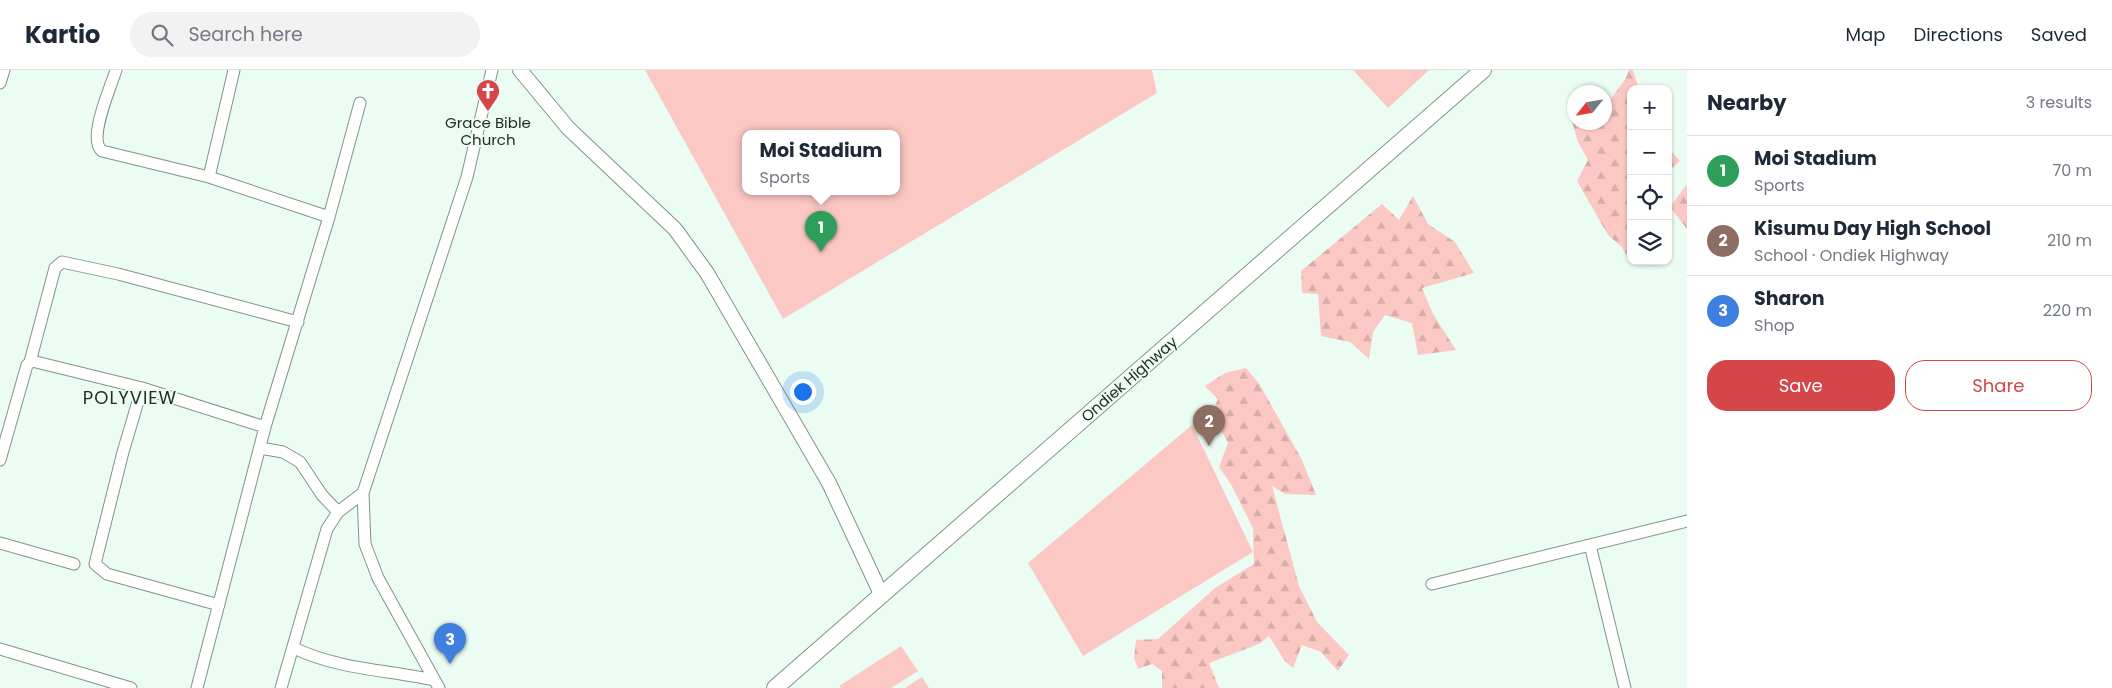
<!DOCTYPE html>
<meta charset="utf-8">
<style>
body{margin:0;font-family:Poppins,sans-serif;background:#f2f2f3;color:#1f2937}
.controls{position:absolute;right:15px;top:15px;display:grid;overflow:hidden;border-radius:10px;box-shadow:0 1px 4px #0004}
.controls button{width:45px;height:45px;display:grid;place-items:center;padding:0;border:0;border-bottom:1px solid #e0e1e3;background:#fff;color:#1f2937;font:25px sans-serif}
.compass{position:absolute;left:1567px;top:15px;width:45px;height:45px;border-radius:50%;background:#fff;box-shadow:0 1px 4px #0004;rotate:239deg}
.you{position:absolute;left:802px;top:321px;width:18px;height:18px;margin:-12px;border:4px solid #fff;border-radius:50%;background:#1a73e8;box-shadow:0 0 0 8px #1a73e833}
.badge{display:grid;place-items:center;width:32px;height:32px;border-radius:50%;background:#d54649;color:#fff;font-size:16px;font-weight:700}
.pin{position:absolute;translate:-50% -41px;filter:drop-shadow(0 1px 2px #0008)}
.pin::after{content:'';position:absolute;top:26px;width:18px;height:15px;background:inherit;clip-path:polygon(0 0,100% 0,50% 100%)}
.popup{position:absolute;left:742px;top:60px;width:158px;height:65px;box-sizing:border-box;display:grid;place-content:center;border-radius:10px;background:#fff;filter:drop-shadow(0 1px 4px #0005);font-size:16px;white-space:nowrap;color:#747a83}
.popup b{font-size:19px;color:#1f2937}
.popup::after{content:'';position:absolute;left:50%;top:100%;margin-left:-10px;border:10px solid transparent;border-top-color:#fff}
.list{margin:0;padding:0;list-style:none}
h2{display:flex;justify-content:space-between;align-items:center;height:65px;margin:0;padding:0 20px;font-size:21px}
h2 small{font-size:16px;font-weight:400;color:#747a83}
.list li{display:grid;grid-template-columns:32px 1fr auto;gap:15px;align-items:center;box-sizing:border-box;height:70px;padding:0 20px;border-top:1px solid #e0e1e3}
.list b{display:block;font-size:19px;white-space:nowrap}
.list p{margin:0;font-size:16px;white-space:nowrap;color:#747a83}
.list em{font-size:16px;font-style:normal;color:#747a83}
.actions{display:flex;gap:10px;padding:15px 20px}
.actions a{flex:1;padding:11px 0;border:1px solid #d54649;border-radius:20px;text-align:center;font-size:18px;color:#d54649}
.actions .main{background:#d54649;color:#fff}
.icon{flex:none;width:28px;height:28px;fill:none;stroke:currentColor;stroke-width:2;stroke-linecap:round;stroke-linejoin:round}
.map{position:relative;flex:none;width:1687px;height:618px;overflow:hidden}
header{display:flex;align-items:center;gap:30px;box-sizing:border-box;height:70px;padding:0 25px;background:#fff;border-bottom:1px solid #e0e1e3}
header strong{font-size:24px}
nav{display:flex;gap:28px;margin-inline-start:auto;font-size:18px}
.search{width:350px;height:45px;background:#f2f2f3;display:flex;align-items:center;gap:12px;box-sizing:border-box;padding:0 18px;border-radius:28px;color:#747a83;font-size:19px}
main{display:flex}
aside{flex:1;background:#fff}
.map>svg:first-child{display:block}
</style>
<header>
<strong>Kartio</strong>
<div class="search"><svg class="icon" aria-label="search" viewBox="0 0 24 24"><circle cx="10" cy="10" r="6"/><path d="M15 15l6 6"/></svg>Search here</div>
<nav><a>Map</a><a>Directions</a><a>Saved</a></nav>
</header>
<main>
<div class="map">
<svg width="1687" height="618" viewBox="0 0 1687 618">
<defs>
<pattern id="forest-firs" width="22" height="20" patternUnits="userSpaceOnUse" patternTransform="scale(1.25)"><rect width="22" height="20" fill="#fcc8c4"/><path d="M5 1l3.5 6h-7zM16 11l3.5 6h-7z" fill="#d8aca8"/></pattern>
</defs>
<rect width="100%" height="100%" fill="#ebfcf3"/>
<path fill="url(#forest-firs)" d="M 1629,0 L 1633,0 L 1639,19 L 1631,19 L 1631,191 L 1637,191 L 1631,193 L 1621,176 L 1608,165 L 1577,111 L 1588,90 L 1578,72 L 1570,45 L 1574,46 L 1574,52 L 1608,52 L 1608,33 L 1626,8 Z
M 1668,78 L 1680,91 L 1668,102 Z
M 1687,114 L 1687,159 L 1670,137 Z
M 1413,126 L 1428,154 L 1455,172 L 1474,203 L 1422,218 L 1433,244 L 1456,280 L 1418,285 L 1412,253 L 1385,245 L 1373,262 L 1369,289 L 1350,272 L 1321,266 L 1318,224 L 1302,223 L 1301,201 L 1382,134 L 1399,150 Z
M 1246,298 L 1260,315 L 1302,390 L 1316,425 L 1285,424 L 1272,416 L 1299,516 L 1317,552 L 1349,585 L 1338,601 L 1321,582 L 1302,575 L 1293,598 L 1284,590 L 1269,566 L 1259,574 L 1209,593 L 1219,618 L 1162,618 L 1162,601 L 1152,594 L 1138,599 L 1134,588 L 1136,570 L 1158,569 L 1215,518 L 1254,494 L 1253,458 L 1232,416 L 1219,397 L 1228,373 L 1212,342 L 1218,329 L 1205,316 L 1225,303 Z"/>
<path fill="#fcc8c4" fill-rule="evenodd" d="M 645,0 L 1152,0 L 1157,23 L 783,249 ZM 746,63 L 896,63 L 896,121 L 746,121 Z
M 1353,0 L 1429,0 L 1388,38 Z
M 1192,355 L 1253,482 L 1083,586 L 1028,493 Z
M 901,576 L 918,601 L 891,618 L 841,618 L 839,616 Z
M 922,607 L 929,618 L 905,618 Z"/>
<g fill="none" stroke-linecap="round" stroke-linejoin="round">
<g stroke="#83938a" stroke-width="13">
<path id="minor" d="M 116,0 C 111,17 87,69 102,81 L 209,107 L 329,147
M 0,13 L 4,0
M 209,107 L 234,0
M 30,292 L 55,198 L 62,192 L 118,204 L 298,252
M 142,318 L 123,382 L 95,494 L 107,504 L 219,535
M 260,378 L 283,382 L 300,392 L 322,425 L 338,442
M 0,390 L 27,295 L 32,291 L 142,318 L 265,357
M 0,473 L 74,494
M 1590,475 L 1625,618
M 1432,514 L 1687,451
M 294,578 C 337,599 387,600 434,610
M 0,579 L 131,618
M 197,618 L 265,357 L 329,147 L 360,33
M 281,618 L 327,459 L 338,442 L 363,423
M 439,618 L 378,508 L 365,474 L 363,423 L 467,107 L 492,0"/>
</g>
<g stroke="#83938a" stroke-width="16">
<path id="tertiary" d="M 520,0 L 568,58 L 675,159 L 707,203 L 829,413 L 882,526"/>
</g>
<g stroke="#83938a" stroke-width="18">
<path id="secondary" d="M 775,618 L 1483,0"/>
</g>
<use href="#minor" stroke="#fff" stroke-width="11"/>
<use href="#tertiary" stroke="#fff" stroke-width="14"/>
<use href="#secondary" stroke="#fff" stroke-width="16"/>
</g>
<defs>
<g id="church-pin" transform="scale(1.25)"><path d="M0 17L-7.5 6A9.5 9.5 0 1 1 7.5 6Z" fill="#d54649" stroke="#ebfcf3"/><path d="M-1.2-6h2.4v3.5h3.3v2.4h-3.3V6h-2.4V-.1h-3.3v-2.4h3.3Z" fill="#fff"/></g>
</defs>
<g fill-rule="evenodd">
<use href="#church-pin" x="488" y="21"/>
</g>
<g text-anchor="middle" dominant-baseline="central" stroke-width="4" stroke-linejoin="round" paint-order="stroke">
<g font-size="15" fill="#252c28" stroke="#ebfcf3">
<text x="488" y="52">Grace Bible<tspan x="488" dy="17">Church</tspan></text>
</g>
<g font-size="15" fill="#252c28" stroke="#ebfcf3">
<text transform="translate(1129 309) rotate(-41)">Ondiek Highway</text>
</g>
<g font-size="18" letter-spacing="1" fill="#252c28" stroke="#ebfcf3">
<text x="130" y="327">POLYVIEW</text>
</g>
</g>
</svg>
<div class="controls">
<button>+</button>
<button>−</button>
<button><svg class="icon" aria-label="locate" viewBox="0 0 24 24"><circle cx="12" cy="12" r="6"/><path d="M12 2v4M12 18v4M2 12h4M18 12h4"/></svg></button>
<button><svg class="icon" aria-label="layers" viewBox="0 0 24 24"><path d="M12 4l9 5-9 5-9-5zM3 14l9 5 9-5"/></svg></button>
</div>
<svg class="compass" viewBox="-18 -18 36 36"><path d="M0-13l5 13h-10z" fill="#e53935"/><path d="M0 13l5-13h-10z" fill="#747a83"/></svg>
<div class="you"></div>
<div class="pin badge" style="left:821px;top:182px;background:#2e9e5b">1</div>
<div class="popup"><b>Moi Stadium</b>Sports</div>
<div class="pin badge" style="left:1209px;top:376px;background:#8d6e63">2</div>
<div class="pin badge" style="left:450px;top:594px;background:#3f7fe0">3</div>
</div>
<aside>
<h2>Nearby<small>3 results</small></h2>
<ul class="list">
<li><span class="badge" style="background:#2e9e5b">1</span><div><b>Moi Stadium</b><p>Sports</p></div><em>70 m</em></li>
<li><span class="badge" style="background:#8d6e63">2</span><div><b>Kisumu Day High School</b><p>School · Ondiek Highway</p></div><em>210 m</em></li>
<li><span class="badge" style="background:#3f7fe0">3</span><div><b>Sharon</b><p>Shop</p></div><em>220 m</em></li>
</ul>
<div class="actions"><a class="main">Save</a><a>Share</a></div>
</aside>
</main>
